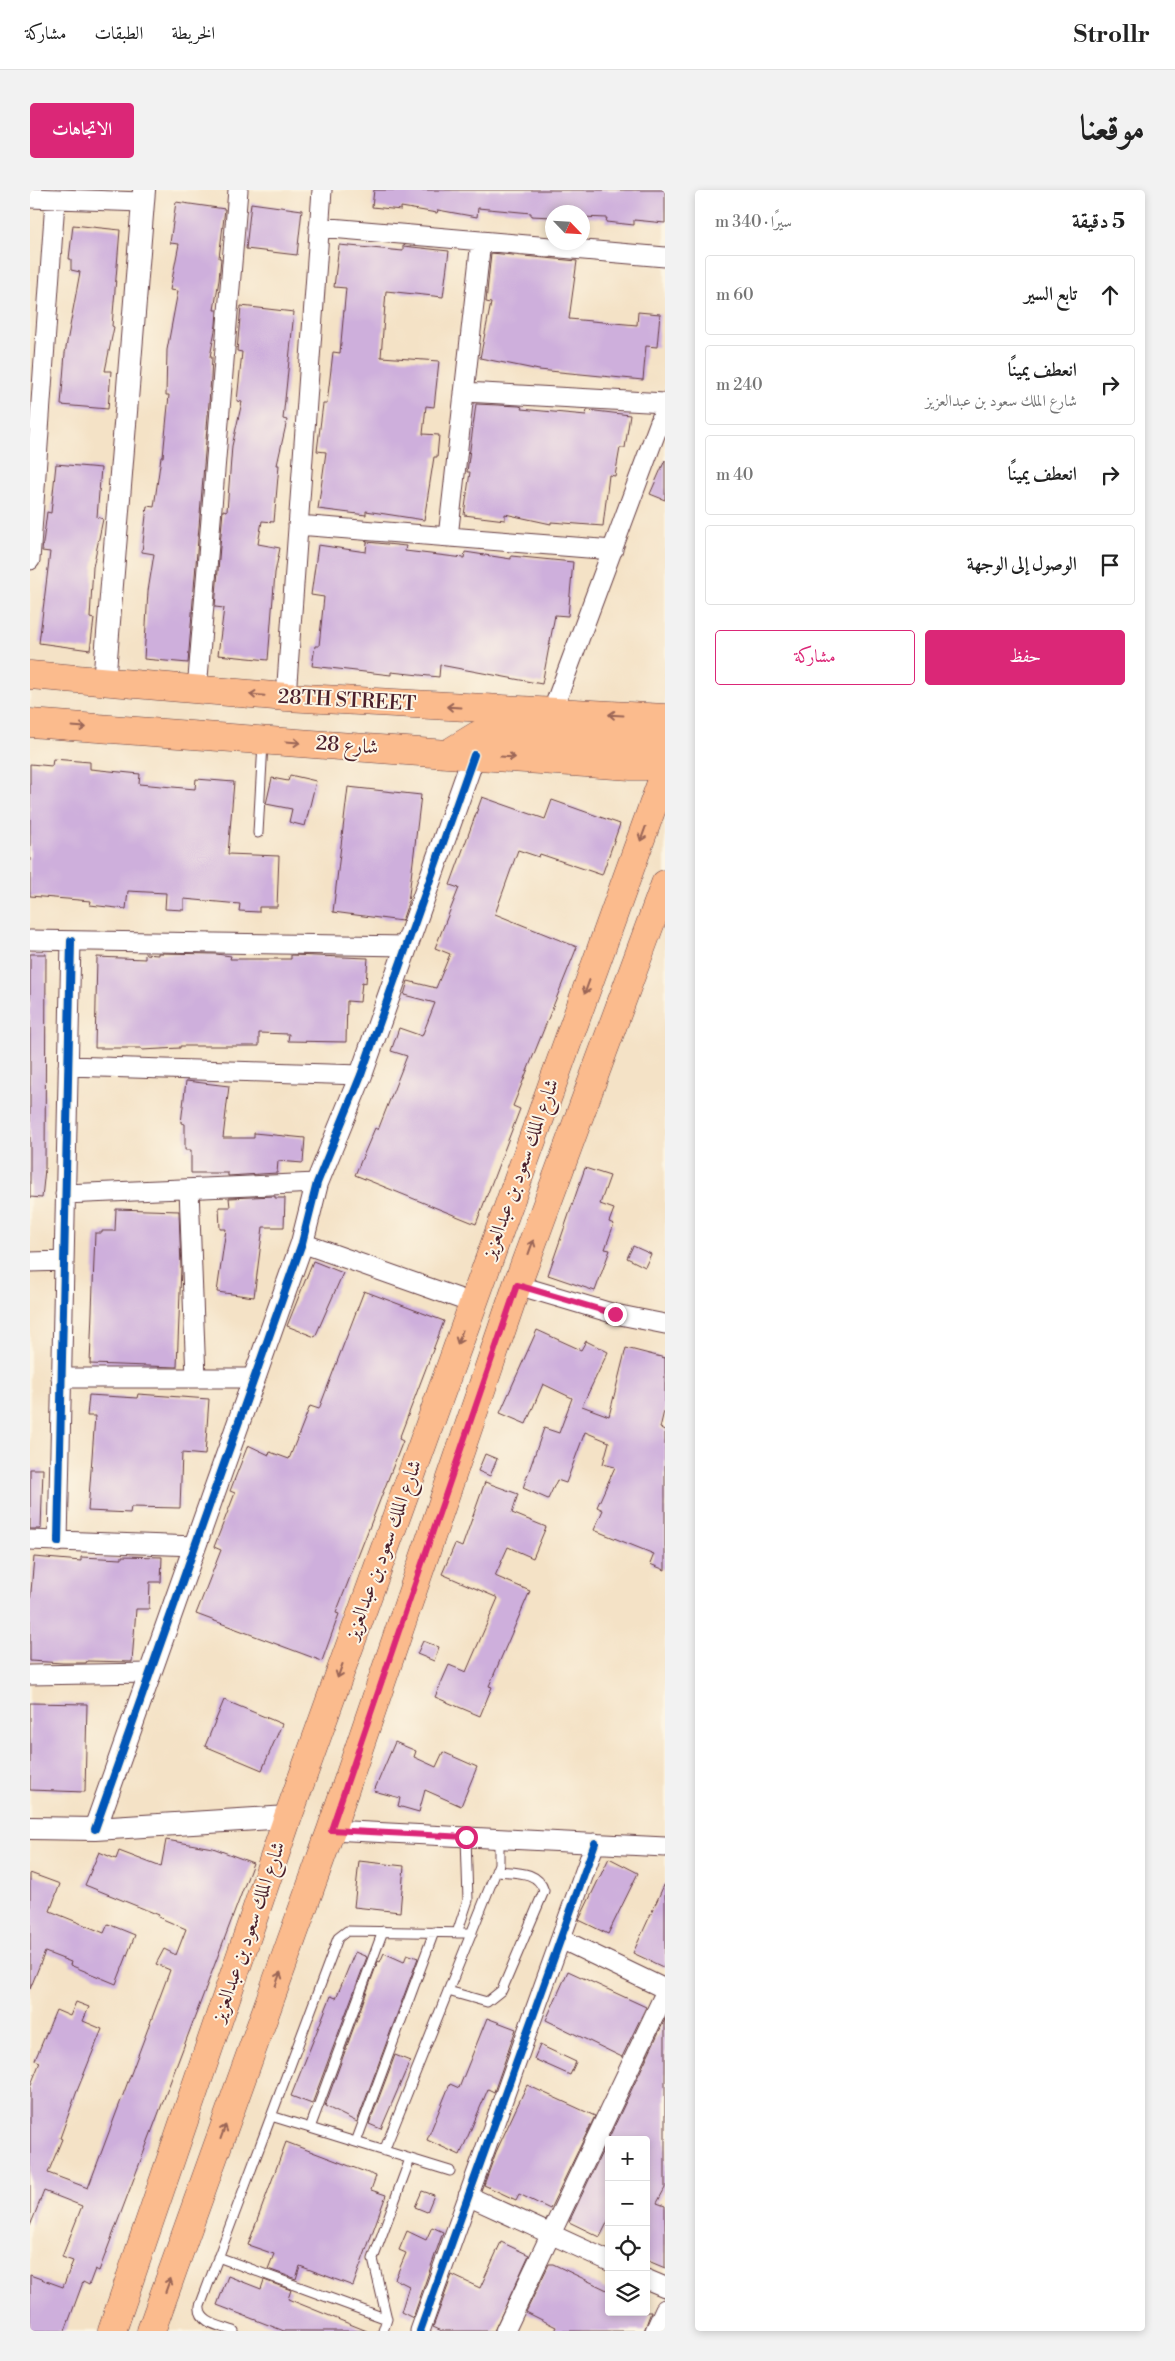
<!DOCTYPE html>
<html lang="ar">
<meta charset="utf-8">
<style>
body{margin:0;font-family:"Libre Bodoni",Amiri,serif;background:#f2f2f2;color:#222;direction:rtl}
.controls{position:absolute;right:15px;bottom:15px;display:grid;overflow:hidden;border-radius:5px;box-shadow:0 2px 8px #0003}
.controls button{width:45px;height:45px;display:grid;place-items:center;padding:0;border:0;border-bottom:1px solid #e0e0e0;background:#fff;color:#222;font:25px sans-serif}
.compass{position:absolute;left:515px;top:15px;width:45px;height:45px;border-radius:50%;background:#fff;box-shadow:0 2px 8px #0003;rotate:115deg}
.stop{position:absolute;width:15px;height:15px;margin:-11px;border:4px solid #db2777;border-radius:50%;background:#fff}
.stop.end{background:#db2777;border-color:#fff;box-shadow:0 1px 5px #0008}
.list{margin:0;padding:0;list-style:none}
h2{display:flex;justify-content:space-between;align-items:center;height:65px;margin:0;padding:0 20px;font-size:21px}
h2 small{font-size:16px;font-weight:400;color:#767676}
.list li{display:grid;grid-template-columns:32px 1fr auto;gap:15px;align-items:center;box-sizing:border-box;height:80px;margin:0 10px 10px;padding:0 10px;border:1px solid #e0e0e0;border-radius:5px}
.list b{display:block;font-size:19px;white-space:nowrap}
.list p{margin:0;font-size:16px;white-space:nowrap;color:#767676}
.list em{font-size:16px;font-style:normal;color:#767676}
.actions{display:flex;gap:10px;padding:15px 20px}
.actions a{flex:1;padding:11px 0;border:1px solid #db2777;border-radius:5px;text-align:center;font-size:18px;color:#db2777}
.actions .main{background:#db2777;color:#fff}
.icon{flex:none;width:28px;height:28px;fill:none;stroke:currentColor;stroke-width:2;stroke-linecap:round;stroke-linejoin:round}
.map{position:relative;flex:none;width:635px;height:2141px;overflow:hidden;direction:ltr;border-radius:5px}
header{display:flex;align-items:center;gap:30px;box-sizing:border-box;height:70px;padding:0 25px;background:#fff;border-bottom:1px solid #e0e0e0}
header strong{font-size:24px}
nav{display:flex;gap:28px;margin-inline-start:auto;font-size:18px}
.intro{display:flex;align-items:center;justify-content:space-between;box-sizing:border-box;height:120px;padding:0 30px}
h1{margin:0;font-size:35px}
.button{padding:12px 22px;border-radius:5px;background:#db2777;color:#fff;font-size:18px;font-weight:700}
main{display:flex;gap:30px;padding:0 30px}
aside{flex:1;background:#fff;border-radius:5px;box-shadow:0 2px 8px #0003}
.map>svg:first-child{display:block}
</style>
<header>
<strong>Strollr</strong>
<nav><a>الخريطة</a><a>الطبقات</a><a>مشاركة</a></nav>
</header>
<div class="intro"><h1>موقعنا</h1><a class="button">الاتجاهات</a></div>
<main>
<aside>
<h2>5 دقيقة<small>سيرًا · 340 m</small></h2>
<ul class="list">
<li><svg class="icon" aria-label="ahead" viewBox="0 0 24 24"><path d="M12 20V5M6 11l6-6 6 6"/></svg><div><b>تابع السير</b></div><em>60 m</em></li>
<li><svg class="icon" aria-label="right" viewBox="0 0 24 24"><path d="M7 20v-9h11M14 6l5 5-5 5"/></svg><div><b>انعطف يمينًا</b><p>شارع الملك سعود بن عبدالعزيز</p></div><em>240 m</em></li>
<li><svg class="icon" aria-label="right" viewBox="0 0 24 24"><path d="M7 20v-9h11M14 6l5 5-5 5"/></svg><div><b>انعطف يمينًا</b></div><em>40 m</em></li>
<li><svg class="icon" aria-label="arrive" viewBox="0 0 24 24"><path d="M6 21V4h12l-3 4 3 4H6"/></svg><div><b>الوصول إلى الوجهة</b></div></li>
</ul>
<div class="actions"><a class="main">حفظ</a><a>مشاركة</a></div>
</aside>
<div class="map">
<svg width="635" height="2141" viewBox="0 0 635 2141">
<rect width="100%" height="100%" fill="#fcf5e5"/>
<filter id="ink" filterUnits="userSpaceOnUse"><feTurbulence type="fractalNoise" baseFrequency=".02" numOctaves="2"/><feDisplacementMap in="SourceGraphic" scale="10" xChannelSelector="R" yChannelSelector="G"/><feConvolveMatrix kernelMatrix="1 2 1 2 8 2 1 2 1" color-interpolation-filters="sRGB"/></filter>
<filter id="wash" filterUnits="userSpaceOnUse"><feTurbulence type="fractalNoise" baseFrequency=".0096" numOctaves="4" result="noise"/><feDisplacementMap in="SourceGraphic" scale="20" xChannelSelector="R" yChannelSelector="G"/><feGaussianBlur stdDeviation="1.12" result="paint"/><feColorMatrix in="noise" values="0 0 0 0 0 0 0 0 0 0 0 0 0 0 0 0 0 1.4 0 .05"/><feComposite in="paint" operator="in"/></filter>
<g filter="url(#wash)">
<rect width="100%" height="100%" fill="#f4e2c6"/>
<g id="blocks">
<path fill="#ceafdc" d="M 344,0 L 635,0 L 635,33 L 604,30 L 604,35 L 576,32 L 577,28 L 552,27 L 552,22 L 522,22 L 522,27 L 501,26 L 501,23 L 448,18 L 447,27 L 408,20 L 407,23 L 371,17 L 371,20 L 342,17 Z
M 146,12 L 195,19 L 189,68 L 191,68 L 189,90 L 184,120 L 187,120 L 186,135 L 180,167 L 182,167 L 181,188 L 158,473 L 114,469 L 118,401 L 124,364 L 112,362 L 117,316 L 124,317 L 131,267 L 133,267 L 139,205 L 136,205 L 137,160 L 148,101 L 140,100 L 149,54 L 140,53 Z
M 221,13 L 272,20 L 267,65 L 216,59 Z
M 43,35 L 90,40 L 82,136 L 84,137 L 75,181 L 81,181 L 78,219 L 31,215 L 35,163 L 50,82 L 41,80 L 41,69 L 39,69 Z
M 309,55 L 373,61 L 373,56 L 419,61 L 413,107 L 356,101 L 351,167 L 409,171 L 404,217 L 396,216 L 393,244 L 409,245 L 407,267 L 404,267 L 394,330 L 336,321 L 336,325 L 288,319 L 296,262 L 287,261 L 293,214 L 297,214 L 303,162 L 310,163 L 316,98 L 304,97 Z
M 461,63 L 547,71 L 539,129 L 607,135 L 608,122 L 630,124 L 627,157 L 616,156 L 613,190 L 509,180 L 450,168 L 461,113 L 456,112 Z
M 211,116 L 264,122 L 253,229 L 257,230 L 247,275 L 249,275 L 244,332 L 232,331 L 228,354 L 250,358 L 245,383 L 238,470 L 188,465 L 194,418 L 185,417 L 193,320 L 197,321 L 202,256 L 212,212 L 207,211 L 212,162 L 207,161 Z
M 446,214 L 489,216 L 492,217 L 491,219 L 556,225 L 557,220 L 600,225 L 595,258 L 590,258 L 585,286 L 579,285 L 573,336 L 521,332 L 521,334 L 475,324 L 475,330 L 434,325 L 440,282 L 437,282 Z
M 635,270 L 635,310 L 620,304 Z
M 26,274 L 71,278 L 67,327 L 73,329 L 63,377 L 60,428 L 64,429 L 60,460 L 9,453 L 20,362 L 12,361 L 17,322 L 21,323 Z
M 337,352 L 376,356 L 375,361 L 434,368 L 435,362 L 481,369 L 481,366 L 543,372 L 538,426 L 525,425 L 512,494 L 410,475 L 409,487 L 361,482 L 361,485 L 282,476 L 285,456 L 289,456 L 294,407 L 281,405 L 288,355 L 336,362 Z
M 23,569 L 60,572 L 60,579 L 110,584 L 109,594 L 165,599 L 166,589 L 204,592 L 198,664 L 249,666 L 247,717 L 229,717 L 229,722 L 209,721 L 210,714 L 154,709 L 154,720 L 135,719 L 136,703 L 98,701 L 96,719 L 60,715 L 61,711 L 0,706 L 0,574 L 22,576 Z
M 260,585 L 286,591 L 275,636 L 259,632 L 262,619 L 236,614 L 242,588 L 258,591 Z
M 318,597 L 391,605 L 378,713 L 372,731 L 303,722 Z
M 452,607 L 515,629 L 522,610 L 590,634 L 572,685 L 510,664 L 509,667 L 488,660 L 465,724 L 547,757 L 483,916 L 490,919 L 446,1034 L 325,985 L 345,938 L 348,940 L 377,866 L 361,861 L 369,838 L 392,846 L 405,813 L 374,805 L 378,791 L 406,798 L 420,764 L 405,758 L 429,698 L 420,695 Z
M 128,763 L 186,764 L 201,766 L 200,769 L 261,769 L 261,765 L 338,768 L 336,793 L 332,792 L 330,812 L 317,811 L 316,852 L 258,851 L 259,844 L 229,843 L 229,856 L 150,856 L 150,858 L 112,860 L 111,858 L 65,858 L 67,767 L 115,769 L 115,764 L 128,765 Z
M 0,764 L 16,764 L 15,979 L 12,1008 L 0,1007 Z
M 156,891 L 199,896 L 193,948 L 224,948 L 224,943 L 275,948 L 273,973 L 248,971 L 247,983 L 198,986 L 198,983 L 161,983 L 161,960 L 155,960 L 155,934 L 151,933 Z
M 555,978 L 580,986 L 570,1014 L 584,1019 L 579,1032 L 584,1034 L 575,1059 L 580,1060 L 565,1101 L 518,1085 Z
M 245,1006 L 245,1008 L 255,1008 L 254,1037 L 233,1037 L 224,1107 L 187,1102 L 196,1039 L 190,1039 L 189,1017 L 200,1017 L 199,1008 Z
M 86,1019 L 149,1021 L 151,1078 L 147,1177 L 60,1174 L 65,1043 L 72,1043 L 72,1041 L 85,1041 Z
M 603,1056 L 621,1064 L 615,1077 L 597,1068 Z
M 283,1071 L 313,1083 L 285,1147 L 257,1136 Z
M 334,1101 L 414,1131 L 369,1249 L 373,1251 L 306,1423 L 309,1424 L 292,1471 L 166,1424 L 191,1360 L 184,1357 L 205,1303 L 200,1301 L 218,1255 L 239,1265 L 240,1262 L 259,1269 L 280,1216 L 289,1219 Z
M 507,1140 L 551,1160 L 556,1151 L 578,1162 L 552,1216 L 579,1226 L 596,1158 L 635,1168 L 635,1217 L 630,1238 L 635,1240 L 635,1380 L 620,1374 L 624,1364 L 564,1340 L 573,1320 L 567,1317 L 585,1277 L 573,1274 L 579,1252 L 555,1242 L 536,1293 L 527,1290 L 518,1309 L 493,1298 L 514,1238 L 529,1243 L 542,1208 L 513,1194 L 496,1234 L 470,1223 Z
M 108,1204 L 179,1209 L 175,1265 L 152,1263 L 150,1318 L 101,1317 L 100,1323 L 58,1321 L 65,1226 L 57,1226 L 59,1205 L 107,1208 Z
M 455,1264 L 467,1269 L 460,1286 L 448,1281 Z
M 0,1279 L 13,1279 L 11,1339 L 0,1339 Z
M 455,1292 L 488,1304 L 482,1323 L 516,1337 L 503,1368 L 478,1357 L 465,1386 L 500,1401 L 459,1496 L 462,1497 L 450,1526 L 405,1507 L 419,1475 L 436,1482 L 468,1408 L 412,1384 L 425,1354 L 432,1357 Z
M 92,1366 L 132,1367 L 131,1392 L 120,1392 L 119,1419 L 106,1419 L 102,1472 L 57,1471 L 56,1473 L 33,1473 L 0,1471 L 0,1413 L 4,1367 L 51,1371 L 51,1367 L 92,1369 Z
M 393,1451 L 409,1457 L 404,1471 L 387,1464 Z
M 194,1510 L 252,1534 L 232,1580 L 175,1556 Z
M 0,1513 L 57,1514 L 55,1602 L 0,1600 Z
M 365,1552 L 386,1561 L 384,1567 L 406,1577 L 413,1562 L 447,1577 L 431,1616 L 395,1600 L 389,1622 L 368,1616 L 370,1608 L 344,1601 Z
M 136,1650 L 183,1658 L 223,1673 L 69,2081 L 65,2079 L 59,2095 L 53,2092 L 35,2141 L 0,2141 L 0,2085 L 33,2097 L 43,2071 L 32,2067 L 52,2016 L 14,2001 L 0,2036 L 0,1897 L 10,1872 L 5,1870 L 26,1820 L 40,1826 L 46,1812 L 59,1817 L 53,1831 L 72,1839 L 47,1901 L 30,1948 L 32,1949 L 18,1983 L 58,1998 L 140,1780 L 126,1774 L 134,1759 L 146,1765 L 156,1739 L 128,1727 L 129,1725 L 55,1695 L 69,1662 L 86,1669 L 89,1661 L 131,1677 Z
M 579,1668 L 608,1683 L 578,1744 L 549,1730 Z
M 329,1671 L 374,1676 L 370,1722 L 324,1717 Z
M 0,1683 L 30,1694 L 20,1721 L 74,1743 L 78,1734 L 105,1745 L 86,1794 L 40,1775 L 41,1772 L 15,1762 L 0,1799 Z
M 635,1693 L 635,1778 L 603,1763 Z
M 325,1762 L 337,1767 L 282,1914 L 261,1906 L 301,1806 L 306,1808 Z
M 354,1763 L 374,1772 L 377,1764 L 388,1768 L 327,1932 L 295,1916 L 348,1771 L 350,1772 Z
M 538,1781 L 616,1817 L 592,1867 L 516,1830 Z
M 457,1828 L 486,1839 L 464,1902 L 458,1899 L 430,1965 L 397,1950 L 420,1894 L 429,1898 Z
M 635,1829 L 635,1998 L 627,2013 L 635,2016 L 635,2078 L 616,2070 L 616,1950 L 579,1950 L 579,2029 L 570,2047 L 539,2032 Z
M 510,1855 L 546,1872 L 540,1885 L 504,1869 Z
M 365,1865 L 380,1871 L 351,1939 L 339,1934 Z
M 497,1895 L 565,1926 L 520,2019 L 489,2004 L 486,2010 L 454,1995 L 466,1962 Z
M 256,1952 L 346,1986 L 341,2000 L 356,2005 L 323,2096 L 270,2076 L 266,2089 L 238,2079 L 244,2064 L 218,2055 Z
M 392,2001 L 404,2005 L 397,2022 L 385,2017 Z
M 402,2037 L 413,2042 L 383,2128 L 371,2122 L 379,2096 L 365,2089 L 376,2063 L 369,2060 L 377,2041 L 396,2050 Z
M 471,2052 L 499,2065 L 464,2141 L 412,2141 L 403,2137 L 422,2085 L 450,2098 Z
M 519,2074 L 523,2074 L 579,2101 L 579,2122 L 621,2122 L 614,2141 L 524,2141 L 526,2137 L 496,2122 Z
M 198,2086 L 231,2099 L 234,2090 L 261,2100 L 258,2109 L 337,2141 L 254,2141 L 187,2115 Z"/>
</g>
</g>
<g filter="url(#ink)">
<use href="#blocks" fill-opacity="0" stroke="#643c42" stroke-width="1"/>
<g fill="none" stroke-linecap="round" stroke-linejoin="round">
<g stroke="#643c42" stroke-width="11">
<path id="service" d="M 228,643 L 233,553
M 427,1743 L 438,1710 L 436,1647
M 418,1801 L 457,1812 L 472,1800 L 514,1701 C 508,1680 485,1683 466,1681
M 241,1926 L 420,1981
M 280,1938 L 353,1741
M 326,1952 L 404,1742
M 354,1961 L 469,1674 L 469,1649
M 188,2067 L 357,2129
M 204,2141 C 191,2136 168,2133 170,2116 L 308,1748 L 317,1741 L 442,1743
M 353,2141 L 357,2129 L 343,2069 L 380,1969"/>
</g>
<g stroke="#643c42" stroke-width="21">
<path id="minor" d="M 0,8 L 112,12
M 289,37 L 635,67
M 434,202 L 635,213
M 268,335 L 583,360
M 418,347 L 451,51
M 0,370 L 25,11
M 167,500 L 208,0
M 256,507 L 292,0
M 522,522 L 635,218
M 0,750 L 377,756
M 38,876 L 331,885
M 159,999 L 166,1188
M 35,1004 L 287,993
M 272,1053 L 442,1113
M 0,1072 L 34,1071
M 487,1095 L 585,1124 L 635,1134
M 31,1188 L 224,1188
M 0,1350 L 165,1356
M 28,1352 L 41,751
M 0,1485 L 120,1483
M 301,1640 L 635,1657
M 531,1749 L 635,1799
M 438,2006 L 579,2071
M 616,2089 L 635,2097
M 390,2141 L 565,1653
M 475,2141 L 635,1803
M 625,2141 L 635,2119"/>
</g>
<g stroke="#643c42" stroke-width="24">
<path id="tertiary" d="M 74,493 L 114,0
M 0,1638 L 65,1639 L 258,1627
M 65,1639 L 272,1053 L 287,993 L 331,885 L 444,565"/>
</g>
<g stroke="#643c42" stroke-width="29">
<path id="primary" d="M 0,485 L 256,507 L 635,528
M 0,533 L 417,564 L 601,576 L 635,576
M 417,564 L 448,545 L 468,543 L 635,553
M 82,2141 L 258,1627 L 635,582
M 121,2141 L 301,1640 L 487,1095 L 635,694"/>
</g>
<use href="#service" stroke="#fff" stroke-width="9"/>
<use href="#minor" stroke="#fff" stroke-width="19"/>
<use href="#tertiary" stroke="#fff" stroke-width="22"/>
<use href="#primary" stroke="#fbbb8d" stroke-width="28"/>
<g stroke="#fcf5e5" stroke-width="11">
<path id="cycleway" d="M 28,1352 L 41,751
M 65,1639 L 272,1053 L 287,993 L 331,885 L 444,565
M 390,2141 L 565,1653"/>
</g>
<use href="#cycleway" stroke="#0057b8" stroke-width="8"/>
</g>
<defs><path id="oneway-shaft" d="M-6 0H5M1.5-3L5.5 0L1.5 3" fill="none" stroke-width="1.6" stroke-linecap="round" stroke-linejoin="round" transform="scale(1.25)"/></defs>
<g stroke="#9a6557">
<use href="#oneway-shaft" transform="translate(227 505) rotate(-175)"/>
<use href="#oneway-shaft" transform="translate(424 517) rotate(-177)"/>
<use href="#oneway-shaft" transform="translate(586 525) rotate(-177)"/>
<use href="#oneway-shaft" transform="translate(49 537) rotate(4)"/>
<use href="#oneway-shaft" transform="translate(263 552) rotate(4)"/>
<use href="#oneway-shaft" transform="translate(478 567) rotate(4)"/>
<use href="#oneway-shaft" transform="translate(613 644) rotate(110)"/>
<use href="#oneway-shaft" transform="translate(557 797) rotate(110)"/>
<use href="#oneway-shaft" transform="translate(501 1057) rotate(-70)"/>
<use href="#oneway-shaft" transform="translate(430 1147) rotate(110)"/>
<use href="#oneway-shaft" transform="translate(310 1481) rotate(110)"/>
<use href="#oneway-shaft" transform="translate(248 1789) rotate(-70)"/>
<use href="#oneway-shaft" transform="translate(193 1942) rotate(-70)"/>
<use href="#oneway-shaft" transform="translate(138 2095) rotate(-70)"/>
</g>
</g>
<g fill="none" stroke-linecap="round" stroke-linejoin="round" filter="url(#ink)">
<path stroke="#db2777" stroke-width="6" d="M 436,1647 L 301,1640 L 487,1095 L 585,1124"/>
</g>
<g text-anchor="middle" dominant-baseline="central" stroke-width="4" stroke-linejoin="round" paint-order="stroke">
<g font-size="20" fill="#4a1f2b" stroke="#fcf5e5">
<text transform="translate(317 511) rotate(3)">28TH STREET</text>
<text transform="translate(317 556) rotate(4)">شارع 28</text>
<text transform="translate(491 979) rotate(-70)">شارع الملك سعود بن عبدالعزيز</text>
<text transform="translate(354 1360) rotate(-70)">شارع الملك سعود بن عبدالعزيز</text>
<text transform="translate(219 1742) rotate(-71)">شارع الملك سعود بن عبدالعزيز</text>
</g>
</g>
</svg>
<div class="controls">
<button>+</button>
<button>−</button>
<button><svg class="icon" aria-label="locate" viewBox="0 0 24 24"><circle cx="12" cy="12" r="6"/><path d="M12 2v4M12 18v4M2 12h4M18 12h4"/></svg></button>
<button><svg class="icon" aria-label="layers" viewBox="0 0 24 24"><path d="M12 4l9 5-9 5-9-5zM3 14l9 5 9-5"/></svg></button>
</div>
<svg class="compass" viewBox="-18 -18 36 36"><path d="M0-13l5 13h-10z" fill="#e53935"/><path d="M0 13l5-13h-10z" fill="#767676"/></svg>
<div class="stop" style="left:436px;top:1647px"></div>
<div class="stop end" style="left:585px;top:1124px"></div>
</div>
</main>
